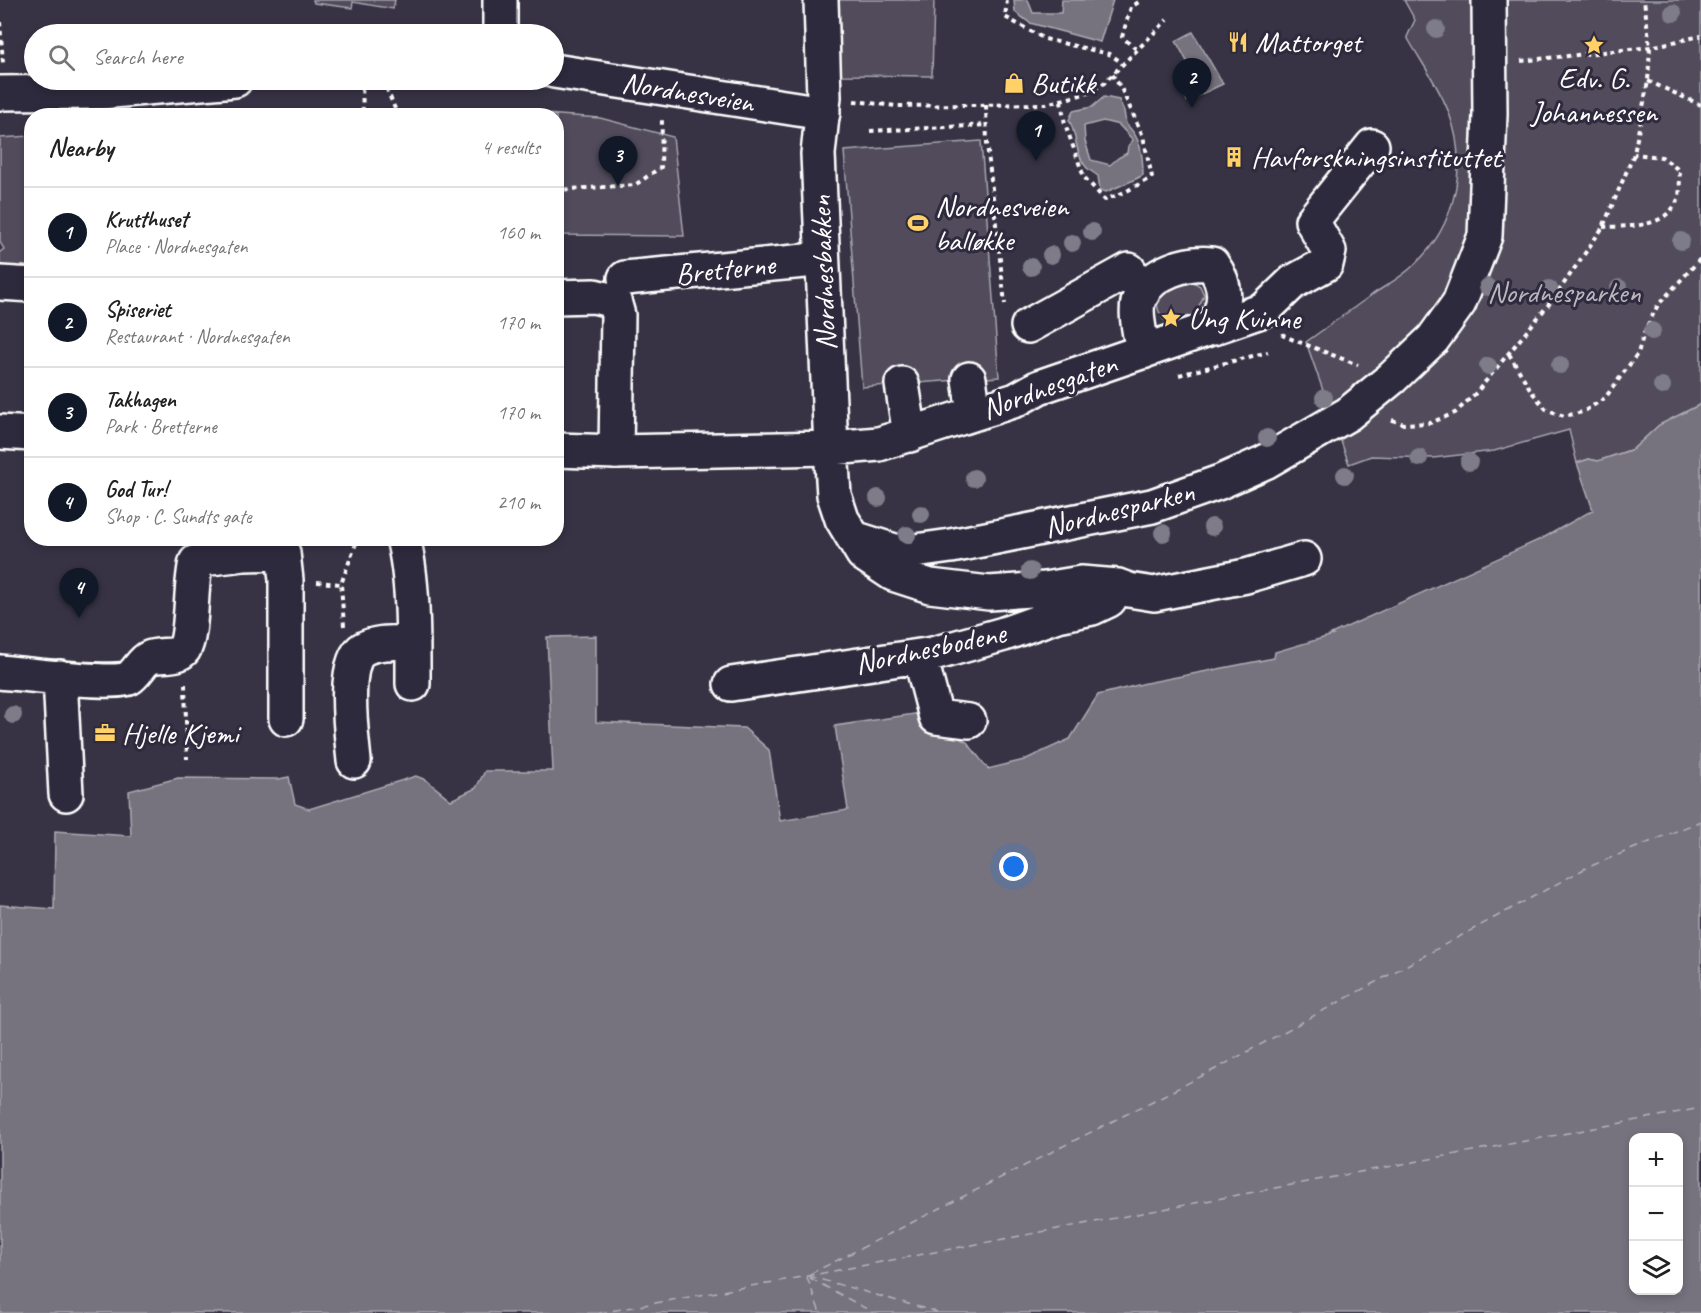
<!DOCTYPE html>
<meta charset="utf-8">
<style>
body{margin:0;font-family:Caveat,sans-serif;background:#f6f6f6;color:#222}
.controls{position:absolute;right:18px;bottom:18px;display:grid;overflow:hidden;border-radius:12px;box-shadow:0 3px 9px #0003}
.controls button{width:54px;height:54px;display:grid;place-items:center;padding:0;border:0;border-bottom:2px solid #e0e0e0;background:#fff;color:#222;font:30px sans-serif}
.you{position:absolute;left:1014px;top:867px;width:21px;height:21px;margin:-15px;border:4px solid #fff;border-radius:50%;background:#1a73e8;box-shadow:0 0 0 9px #1a73e833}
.badge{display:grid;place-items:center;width:39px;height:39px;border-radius:50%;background:#111827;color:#fff;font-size:20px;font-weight:700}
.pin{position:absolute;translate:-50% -50px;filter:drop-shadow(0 2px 3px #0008)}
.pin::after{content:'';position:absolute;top:32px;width:21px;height:18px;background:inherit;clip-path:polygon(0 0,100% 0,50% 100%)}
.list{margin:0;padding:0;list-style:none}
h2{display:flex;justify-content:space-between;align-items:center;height:78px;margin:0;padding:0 24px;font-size:26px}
h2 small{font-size:20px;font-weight:400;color:#767676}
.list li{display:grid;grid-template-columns:39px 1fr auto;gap:18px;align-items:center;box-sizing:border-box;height:90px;padding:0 24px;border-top:2px solid #e0e0e0}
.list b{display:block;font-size:22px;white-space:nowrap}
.list p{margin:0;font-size:20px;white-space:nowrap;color:#767676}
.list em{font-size:20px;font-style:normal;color:#767676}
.icon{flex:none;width:33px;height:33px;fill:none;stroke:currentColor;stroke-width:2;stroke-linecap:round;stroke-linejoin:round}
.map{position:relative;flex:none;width:1701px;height:1313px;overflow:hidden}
.search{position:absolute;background:#fff;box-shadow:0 3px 9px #0003;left:24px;top:24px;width:540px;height:66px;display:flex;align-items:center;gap:15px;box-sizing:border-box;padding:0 21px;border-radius:33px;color:#767676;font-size:22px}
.panel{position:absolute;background:#fff;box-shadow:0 3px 9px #0003;left:24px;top:108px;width:540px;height:438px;border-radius:24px}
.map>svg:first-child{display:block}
</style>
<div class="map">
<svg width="1701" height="1313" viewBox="0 0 1701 1313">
<rect width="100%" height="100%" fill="#373345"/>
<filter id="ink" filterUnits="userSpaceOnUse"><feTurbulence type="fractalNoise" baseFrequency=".0167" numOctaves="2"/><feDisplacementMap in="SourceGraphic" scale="12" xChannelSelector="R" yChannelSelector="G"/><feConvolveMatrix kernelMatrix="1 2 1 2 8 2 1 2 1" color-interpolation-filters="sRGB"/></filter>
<g filter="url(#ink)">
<path fill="#514c5c" stroke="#a8a6ae" stroke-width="1.5" d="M 313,0 L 395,0 L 393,9 L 353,2 L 352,8 L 314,3 Z
M 838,0 L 934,0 L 932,76 L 840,75 Z
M 1404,0 L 1701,0 L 1701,404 L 1659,425 L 1633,449 L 1598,461 L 1589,459 L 1577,463 L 1569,430 L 1494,451 L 1433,458 L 1371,456 L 1349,464 L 1306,342 C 1328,326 1351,310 1373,294 C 1387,285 1402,277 1414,265 C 1455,227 1469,166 1449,113 C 1439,86 1421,62 1407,37 L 1415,20 Z
M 505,111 L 600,118 L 673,137 L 684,236 L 557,235 L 556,116 L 400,115 Z
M 31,136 L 31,268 L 22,271 L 0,272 L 0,252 L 4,249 L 0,242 L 0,138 Z
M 981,141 L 999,377 L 862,387 L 844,151 Z
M 1192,281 L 1200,286 L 1204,295 C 1195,318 1188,322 1164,320 C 1152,304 1158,299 1168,285 Z"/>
<path fill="#76737f" stroke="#adabb2" stroke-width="1.5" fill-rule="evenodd" d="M 1014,0 L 1028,0 L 1033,13 L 1061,13 L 1062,0 L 1113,0 L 1100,42 L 1030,23 L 1015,12 Z
M 1193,32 L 1223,84 L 1187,101 L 1182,77 L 1190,67 L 1176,41 Z
M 1104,97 L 1119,100 L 1124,111 L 1126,124 C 1141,137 1143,156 1143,175 C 1132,182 1118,186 1106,192 L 1100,190 L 1098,176 C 1094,173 1089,170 1086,167 C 1075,154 1077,134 1069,120 L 1073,111 L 1092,107 ZM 1103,121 L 1119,125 L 1133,140 L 1128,146 L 1127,153 L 1118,158 L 1110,165 L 1091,160 L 1085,141 L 1084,126 Z
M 1701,404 L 1701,1313 L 0,1313 L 0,905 L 54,909 L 55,831 L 131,836 L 129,791 L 178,778 L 279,779 L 289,777 L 295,804 L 309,809 L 416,776 L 426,780 L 451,800 L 476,788 L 485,771 L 553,771 L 547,637 L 596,636 L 596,722 L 744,728 L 769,750 L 780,821 L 848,810 L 835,726 L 921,713 L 939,728 L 967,742 L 988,769 L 1024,760 L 1070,739 L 1098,695 L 1146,683 L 1274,658 L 1275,652 L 1333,635 L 1331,634 L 1543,538 L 1593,510 L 1577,463 L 1589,459 L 1598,461 L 1633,449 L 1659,425 ZM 1634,1138 L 1678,1138 L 1678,1290 L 1634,1290 Z"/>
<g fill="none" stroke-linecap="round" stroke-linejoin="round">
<path stroke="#b4b2b9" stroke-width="1.5" stroke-dasharray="8 6" stroke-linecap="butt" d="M 810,1274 L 1210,1072 L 1586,868 L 1701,821
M 808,1276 L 941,1313
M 807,1277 L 820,1313
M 810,1278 L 874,1313
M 599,1313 L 807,1276 L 1701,1108"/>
<g stroke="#fff" stroke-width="38">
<path id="minor" d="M 500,0 L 500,34
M 554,71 L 823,113
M 0,93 L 101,92 L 235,80
M 625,278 L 805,261 L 810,260 L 822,252
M 0,283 L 32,285
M 556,297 L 594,296 L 614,301 L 618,315 L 616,452
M 1028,326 L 1129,270 L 1143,293
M 1143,352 C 1141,337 1133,310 1140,297 C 1151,272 1188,261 1212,264 C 1228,286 1227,304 1213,328
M 969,379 L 974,413
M 902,384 L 910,435
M 403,538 C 414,581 413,639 413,684
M 860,540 L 901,553 L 951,546 L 1152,506 L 1220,482 L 1265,462 L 1348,414 L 1392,378 L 1433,339 L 1459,303 L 1485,236 L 1490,114 L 1489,0
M 211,558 L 244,554 L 283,553 L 286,580 L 286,719
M 1304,559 L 1246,576 L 1154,594 L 1129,590 L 1118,586 L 1081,583 L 1045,589 L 989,593 L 930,586 L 893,574 L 863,554 L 842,519 L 834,495 L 831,448 L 879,444 L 1016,400 L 1039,387 L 1264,310 L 1293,282 L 1326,264 L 1329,251 L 1312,221 L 1372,146
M 920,656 L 936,717 L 969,721
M 0,672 C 21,674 116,685 129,678 C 137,673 141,662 149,658 C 159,653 177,659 184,649 C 193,635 190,584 196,562
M 60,677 L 66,794
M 731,684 L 933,654 L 1004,634 L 1057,615 L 1092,608 L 1109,600 L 1118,586
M 354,761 C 352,738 341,662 363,649 C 377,641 397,643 413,642"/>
</g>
<g stroke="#fff" stroke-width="38">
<path id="major" d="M 0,432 L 32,434
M 556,450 L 616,452 L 831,448 L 818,154 L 824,97 L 821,0"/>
</g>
<path stroke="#fff" stroke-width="4" stroke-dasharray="4.5 4.5" stroke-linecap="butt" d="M 1007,0 L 1005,17 L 1045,39 L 1109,54 L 1123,63
M 0,22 L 3,63
M 1136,49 L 1122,37 L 1131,7 L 1142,0
M 1521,61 L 1650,47 L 1701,36
M 362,80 L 363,116
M 383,80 L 398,116
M 1648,81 L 1701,105
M 854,101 L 896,106 L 1046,104 L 1088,93 L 1104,83 L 1167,20
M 1061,101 L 1065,124 L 1084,177 L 1105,200 L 1125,192 L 1152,177 L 1143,136 L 1121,88 L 1112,74
M 986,105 L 987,144 L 1005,304
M 870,131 L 987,125
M 556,190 L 635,185 L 661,167 L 662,119
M 1603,227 C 1629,226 1666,229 1678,199 C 1681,191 1679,179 1680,171 L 1662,157 L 1634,154
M 1283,333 L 1284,336 L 1358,365
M 1509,354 L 1532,392 L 1546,409 L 1564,416 L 1583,412 L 1605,398 L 1638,353 L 1645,330 L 1658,305 L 1701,258
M 1179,375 L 1268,352
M 1392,420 L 1404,424 L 1430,423 L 1455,413 L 1476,393 L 1554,298 L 1603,227 L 1634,154 L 1648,81 L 1650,47 L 1644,0
M 317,582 L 341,584
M 344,626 L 341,584 L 358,538
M 185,684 L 187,759"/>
<use href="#minor" stroke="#2f2a3d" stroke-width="33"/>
<use href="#major" stroke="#2f2a3d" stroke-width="33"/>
</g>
<g fill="#7e7c88">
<circle cx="1673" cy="13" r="9"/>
<circle cx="1436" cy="29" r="9"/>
<circle cx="1092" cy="232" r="9"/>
<circle cx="1681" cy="241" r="9"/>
<circle cx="1072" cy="243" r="9"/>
<circle cx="1051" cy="255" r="9"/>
<circle cx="1031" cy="267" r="9"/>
<circle cx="1488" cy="287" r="9"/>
<circle cx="1619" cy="288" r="9"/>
<circle cx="1549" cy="289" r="9"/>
<circle cx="1652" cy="331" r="9"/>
<circle cx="1560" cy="365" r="9"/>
<circle cx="1488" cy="366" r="9"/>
<circle cx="1662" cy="386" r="9"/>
<circle cx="1324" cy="398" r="9"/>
<circle cx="1267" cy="438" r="9"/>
<circle cx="1419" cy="458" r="9"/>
<circle cx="1469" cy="462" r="9"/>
<circle cx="1345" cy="475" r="9"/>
<circle cx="974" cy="478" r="9"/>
<circle cx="878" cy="498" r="9"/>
<circle cx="921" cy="514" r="9"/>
<circle cx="1212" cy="527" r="9"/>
<circle cx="1163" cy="533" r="9"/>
<circle cx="907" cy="535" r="9"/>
<circle cx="1030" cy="571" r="9"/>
<circle cx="13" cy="715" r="9"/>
</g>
</g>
<defs>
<g id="restaurant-bare" transform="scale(1.62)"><path d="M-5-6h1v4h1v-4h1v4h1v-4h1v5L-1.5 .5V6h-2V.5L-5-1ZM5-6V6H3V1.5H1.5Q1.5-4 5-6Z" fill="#ffd166" stroke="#2f2a3d" stroke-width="2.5" paint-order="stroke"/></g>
<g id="sight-bare" transform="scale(1.62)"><path d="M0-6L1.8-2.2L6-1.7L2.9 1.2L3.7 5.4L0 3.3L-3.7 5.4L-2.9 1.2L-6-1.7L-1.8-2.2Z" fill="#ffd166" stroke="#2f2a3d" stroke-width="2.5" paint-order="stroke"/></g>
<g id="shop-bare" transform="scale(1.62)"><path d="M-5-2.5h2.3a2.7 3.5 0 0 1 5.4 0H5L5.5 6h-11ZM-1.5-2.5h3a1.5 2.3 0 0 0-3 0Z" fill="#ffd166" stroke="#2f2a3d" stroke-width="2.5" paint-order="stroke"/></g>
<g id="building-bare" transform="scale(1.62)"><path d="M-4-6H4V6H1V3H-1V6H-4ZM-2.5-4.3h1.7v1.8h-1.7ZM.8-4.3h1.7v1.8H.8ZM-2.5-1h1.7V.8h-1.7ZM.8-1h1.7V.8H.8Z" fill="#ffd166" stroke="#2f2a3d" stroke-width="2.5" paint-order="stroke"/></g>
<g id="stadium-bare" transform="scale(1.62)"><path d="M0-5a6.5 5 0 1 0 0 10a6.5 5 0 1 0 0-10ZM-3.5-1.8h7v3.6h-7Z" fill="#ffd166" stroke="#2f2a3d" stroke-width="2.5" paint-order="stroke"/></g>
<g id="office-bare" transform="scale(1.62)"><path d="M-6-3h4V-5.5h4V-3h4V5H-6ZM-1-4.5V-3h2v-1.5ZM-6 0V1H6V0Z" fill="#ffd166" stroke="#2f2a3d" stroke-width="2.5" paint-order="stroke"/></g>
</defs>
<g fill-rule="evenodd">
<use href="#restaurant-bare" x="1238" y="42"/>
<use href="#sight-bare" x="1594" y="45"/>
<use href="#shop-bare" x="1014" y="83"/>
<use href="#building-bare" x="1234" y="157"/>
<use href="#stadium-bare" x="918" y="223"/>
<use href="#sight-bare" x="1171" y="318"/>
<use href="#office-bare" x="105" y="733"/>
</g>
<g text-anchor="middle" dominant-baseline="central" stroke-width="6" stroke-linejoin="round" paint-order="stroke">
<g font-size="30" fill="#fff" stroke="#2f2a3d" text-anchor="start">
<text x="1255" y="42">Mattorget</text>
<text x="1594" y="78" text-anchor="middle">Edv. G.<tspan x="1594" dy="34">Johannessen</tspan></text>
<text x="1031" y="83">Butikk</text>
<text x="1251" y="157">Havforskningsinstituttet</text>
<text x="935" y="206">Nordnesveien<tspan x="935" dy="34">balløkke</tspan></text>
<text x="1188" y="318">Ung Kvinne</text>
<text x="122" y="733">Hjelle Kjemi</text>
</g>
<g font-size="30" fill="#fff" stroke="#2f2a3d">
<text transform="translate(688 92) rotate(9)">Nordnesveien</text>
<text transform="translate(725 269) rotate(-6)">Bretterne</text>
<text transform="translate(823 273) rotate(-92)">Nordnesbakken</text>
<text transform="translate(1049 386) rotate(-20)">Nordnesgaten</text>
<text transform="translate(1119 509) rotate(-14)">Nordnesparken</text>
<text transform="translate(930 648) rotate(-12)">Nordnesbodene</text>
</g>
<g font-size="30" fill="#b9b7be" stroke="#2f2a3d">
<text x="1564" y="292">Nordnesparken</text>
</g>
</g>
</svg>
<div class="controls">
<button>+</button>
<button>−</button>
<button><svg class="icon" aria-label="layers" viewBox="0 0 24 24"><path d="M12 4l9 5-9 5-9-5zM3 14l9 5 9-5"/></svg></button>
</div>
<div class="you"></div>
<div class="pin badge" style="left:1036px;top:161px">1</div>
<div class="pin badge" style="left:1192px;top:108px">2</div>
<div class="pin badge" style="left:618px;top:186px">3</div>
<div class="pin badge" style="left:79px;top:618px">4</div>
<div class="search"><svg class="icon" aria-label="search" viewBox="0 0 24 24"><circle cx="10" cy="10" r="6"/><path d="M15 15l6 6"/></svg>Search here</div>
<section class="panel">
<h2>Nearby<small>4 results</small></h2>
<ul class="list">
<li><span class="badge">1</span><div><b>Krutthuset</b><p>Place · Nordnesgaten</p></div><em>160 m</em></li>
<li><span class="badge">2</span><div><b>Spiseriet</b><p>Restaurant · Nordnesgaten</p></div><em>170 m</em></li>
<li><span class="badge">3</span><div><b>Takhagen</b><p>Park · Bretterne</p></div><em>170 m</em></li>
<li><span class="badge">4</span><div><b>God Tur!</b><p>Shop · C. Sundts gate</p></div><em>210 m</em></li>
</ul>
</section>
</div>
